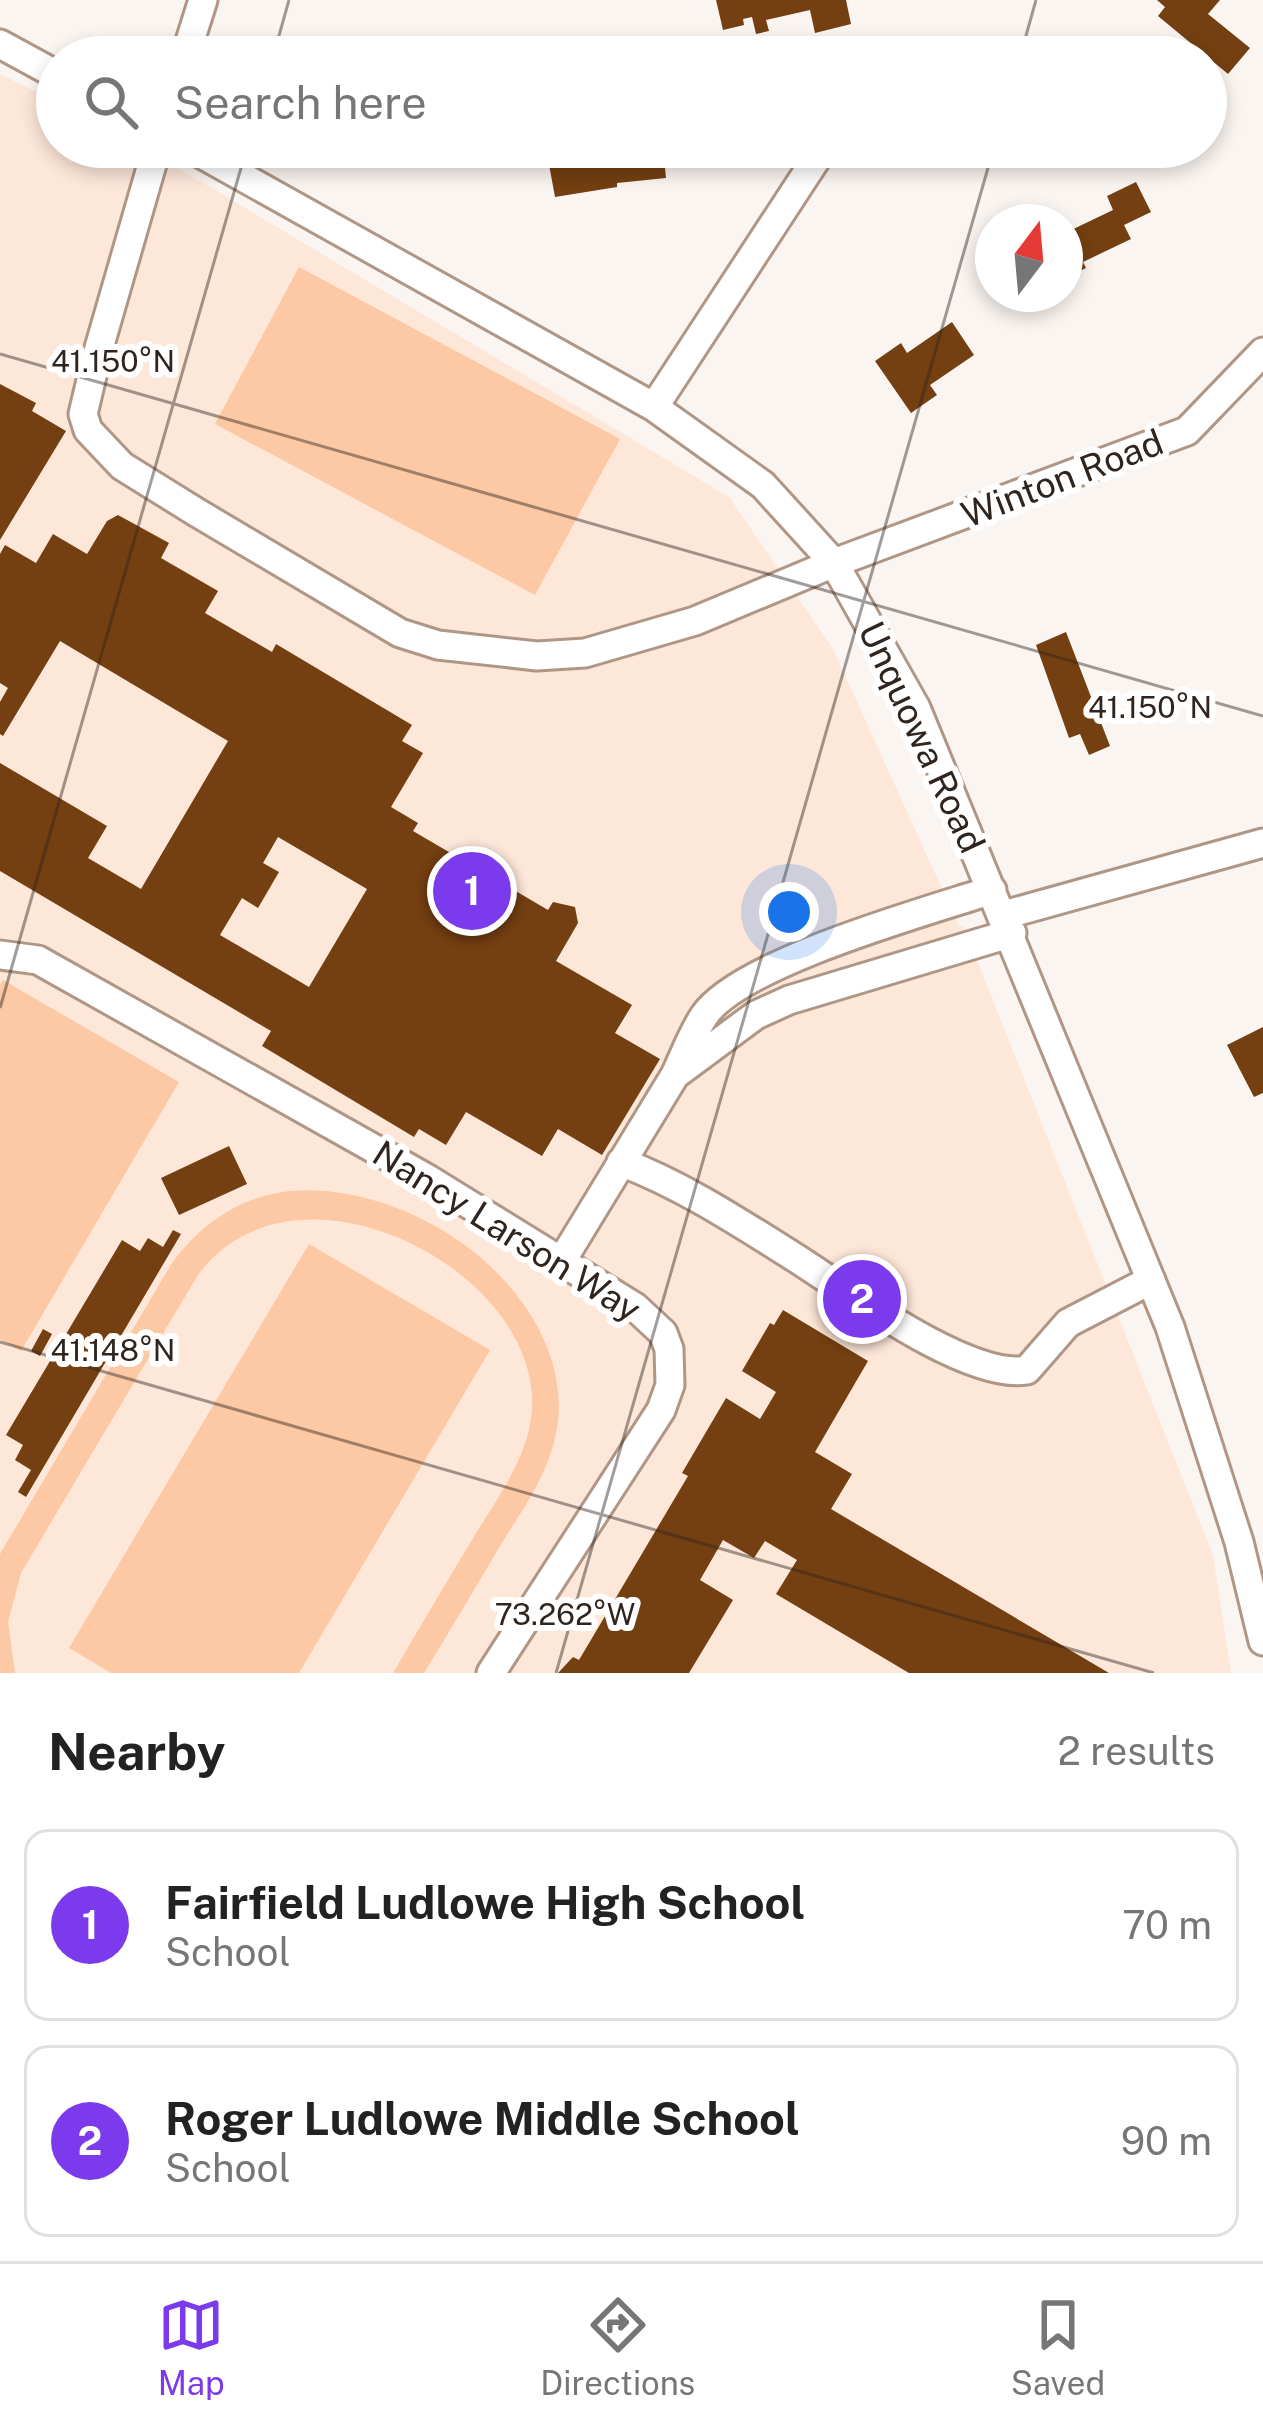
<!DOCTYPE html>
<meta charset="utf-8">
<style>
body{margin:0;font-family:"Public Sans",sans-serif;background:#f2f2f2;color:#222}
.compass{position:absolute;left:975px;top:204px;width:108px;height:108px;border-radius:50%;background:#fff;box-shadow:0 6px 18px #0003;rotate:16deg}
.you{position:absolute;left:789px;top:912px;width:42px;height:42px;margin:-30px;border:9px solid #fff;border-radius:50%;background:#1a73e8;box-shadow:0 0 0 18px #1a73e833}
.badge{display:grid;place-items:center;width:78px;height:78px;border-radius:50%;background:#7c3aed;color:#fff;font-size:39px;font-weight:700}
.pin{position:absolute;translate:-50% -50%;border:6px solid #fff;box-shadow:0 3px 12px #0006}
.list{margin:0;padding:0;list-style:none}
h2{display:flex;justify-content:space-between;align-items:center;height:156px;margin:0;padding:0 48px;font-size:51px}
h2 small{font-size:39px;font-weight:400;color:#767676}
.list li{display:grid;grid-template-columns:78px 1fr auto;gap:36px;align-items:center;box-sizing:border-box;height:192px;margin:0 24px 24px;padding:0 24px;border:3px solid #e0e0e0;border-radius:24px}
.list b{display:block;font-size:45px;white-space:nowrap}
.list p{margin:0;font-size:39px;white-space:nowrap;color:#767676}
.list em{font-size:39px;font-style:normal;color:#767676}
.icon{flex:none;width:66px;height:66px;fill:none;stroke:currentColor;stroke-width:2;stroke-linecap:round;stroke-linejoin:round}
.map{position:relative;flex:none;width:1263px;height:1673px;overflow:hidden}
.search{position:absolute;background:#fff;box-shadow:0 6px 18px #0003;left:36px;right:36px;top:36px;height:132px;display:flex;align-items:center;gap:30px;box-sizing:border-box;padding:0 42px;border-radius:66px;color:#767676;font-size:45px}
.sheet{height:588px;background:#fff}
nav{display:flex;justify-content:space-around;align-items:center;box-sizing:border-box;height:168px;border-top:3px solid #e0e0e0;background:#fff;font-size:33px;color:#767676}
nav a{display:grid;justify-items:center;gap:6px}
nav .on{color:#7c3aed}
.map>svg:first-child{display:block}
</style>
<div class="map">
<svg width="1263" height="1673" viewBox="0 0 1263 1673">
<rect width="100%" height="100%" fill="#fbf5f1"/>
<path fill="#fde7d9" d="M 0,74 L 57,102 L 57,147 L 143,147 L 729,497 L 833,649 L 959,926 L 963,925 L 1213,1555 L 1231,1673 L 0,1673 Z"/>
<path fill="#fdc8a4" d="M 299,267 L 620,439 L 535,595 L 215,424 Z
M 3,980 L 179,1082 L 21,1351 L 0,1339 L 0,985 Z
M 290,1191 C 354,1186 420,1211 470,1249 C 533,1298 580,1377 549,1458 C 538,1489 517,1518 500,1546 C 475,1588 450,1631 424,1673 L 393,1673 C 419,1629 445,1584 472,1540 C 496,1499 529,1458 532,1409 C 540,1267 289,1142 196,1278 L 21,1573 L 8,1622 L 15,1673 L 0,1673 L 0,1554 L 172,1263 C 202,1223 239,1197 290,1191 Z
M 309,1244 L 490,1350 L 299,1673 L 111,1673 L 69,1648 Z"/>
<path fill="#743f11" fill-rule="evenodd" d="M 716,0 L 846,0 L 851,24 L 815,33 L 810,10 L 766,20 L 769,31 L 756,34 L 752,17 L 743,19 L 744,25 L 723,30 Z
M 1157,0 L 1220,0 L 1208,14 L 1250,48 L 1228,74 L 1158,16 L 1165,7 Z
M 587,147 L 663,147 L 666,178 L 617,183 L 617,187 L 555,197 L 548,159 L 588,152 Z
M 1136,182 L 1151,212 L 1124,225 L 1131,239 L 1083,262 L 1086,268 L 1065,278 L 1065,233 L 1113,210 L 1107,196 Z
M 952,322 L 974,355 L 930,385 L 937,395 L 911,413 L 875,361 L 901,343 L 907,353 Z
M 0,384 L 36,403 L 32,411 L 66,431 L 0,540 Z
M 118,515 L 169,543 L 161,558 L 218,591 L 205,613 L 272,652 L 276,644 L 412,725 L 402,741 L 423,753 L 391,807 L 418,823 L 413,831 L 548,910 L 553,902 L 575,907 L 578,923 L 556,961 L 632,1005 L 615,1033 L 660,1059 L 602,1155 L 558,1129 L 542,1156 L 466,1112 L 446,1145 L 419,1129 L 414,1137 L 262,1046 L 271,1031 L 0,871 L 0,763 L 107,826 L 88,858 L 141,889 L 228,741 L 60,641 L 3,736 L 0,734 L 0,702 L 8,688 L 0,683 L 0,554 L 5,545 L 36,563 L 53,534 L 87,554 L 107,521 ZM 278,837 L 367,889 L 309,987 L 220,935 L 242,898 L 258,908 L 279,872 L 263,863 Z
M 1066,632 L 1110,746 L 1089,755 L 1080,734 L 1069,738 L 1036,645 Z
M 1263,1027 L 1263,1093 L 1254,1097 L 1227,1045 Z
M 229,1146 L 247,1184 L 179,1215 L 161,1178 Z
M 173,1230 L 181,1234 L 26,1497 L 18,1492 L 31,1470 L 15,1460 L 23,1445 L 6,1435 L 122,1240 L 140,1251 L 148,1238 L 163,1247 Z
M 783,1310 L 868,1361 L 815,1452 L 852,1474 L 831,1509 L 1109,1673 L 909,1673 L 776,1594 L 797,1560 L 765,1541 L 754,1558 L 723,1540 L 700,1580 L 733,1600 L 689,1673 L 558,1673 L 573,1657 L 579,1660 L 688,1476 L 682,1473 L 726,1398 L 760,1419 L 776,1392 L 742,1371 L 770,1323 L 774,1325 Z
M 43,1329 L 52,1334 L 40,1356 L 31,1351 Z"/>
<g fill="none" stroke-linecap="round" stroke-linejoin="round">
<g stroke="#b09684" stroke-width="33">
<path id="minor" d="M 0,44 L 57,75
M 185,57 L 203,0
M 157,147 L 97,355 L 83,414 L 88,430 L 122,466 L 196,512 L 400,633 L 438,645 L 537,656 L 585,653 L 695,621 L 834,563 L 1187,431 L 1263,352
M 189,147 L 654,407 L 763,485 L 834,563 L 916,708 L 1170,1327 L 1239,1542 L 1263,1641
M 654,407 L 824,147
M 992,890 C 928,911 739,963 704,1016 C 692,1034 684,1056 675,1075 L 756,1015 L 789,1000 L 1012,933
M 1004,915 L 1263,843
M 0,955 L 38,960 L 428,1179 L 635,1307 L 663,1333 L 669,1349 L 670,1385 L 661,1410 L 491,1673
M 621,1162 C 680,1184 737,1221 791,1255 C 842,1287 968,1381 1027,1370 L 1068,1323 L 1151,1280
M 561,1262 L 675,1075"/>
</g>
<use href="#minor" stroke="#fff" stroke-width="27"/>
</g>
<path fill="none" stroke="#2f251e" stroke-width="3" stroke-opacity="0.45" d="M 273,57 L 289,0M 1020,57 L 1036,0M 0,354 L 1263,716M 0,1008 L 247,147M 0,1342 L 1154,1673M 556,1673 L 994,147"/>
<g text-anchor="middle" dominant-baseline="central" stroke-width="12" stroke-linejoin="round" paint-order="stroke">
<g font-size="36" fill="#2f251e" stroke="#fff">
<text transform="translate(1062 478) rotate(-21)">Winton Road</text>
<text transform="translate(922 737) rotate(65)">Unquowa Road</text>
<text transform="translate(507 1231) rotate(32)">Nancy Larson Way</text>
</g>
</g>
<g font-size="30" text-anchor="middle" fill="#2f251e" stroke="#fff" stroke-width="12" stroke-linejoin="round" paint-order="stroke">
<text x="113" y="372">41.150°N</text>
<text x="1150" y="718">41.150°N</text>
<text x="113" y="1361">41.148°N</text>
<text x="565" y="1625">73.262°W</text>
</g>
</svg>
<svg class="compass" viewBox="-18 -18 36 36"><path d="M0-13l5 13h-10z" fill="#e53935"/><path d="M0 13l5-13h-10z" fill="#767676"/></svg>
<div class="you"></div>
<div class="pin badge" style="left:472px;top:891px">1</div>
<div class="pin badge" style="left:862px;top:1299px">2</div>
<div class="search"><svg class="icon" aria-label="search" viewBox="0 0 24 24"><circle cx="10" cy="10" r="6"/><path d="M15 15l6 6"/></svg>Search here</div>
</div>
<section class="sheet">
<h2>Nearby<small>2 results</small></h2>
<ul class="list">
<li><span class="badge">1</span><div><b>Fairfield Ludlowe High School</b><p>School</p></div><em>70 m</em></li>
<li><span class="badge">2</span><div><b>Roger Ludlowe Middle School</b><p>School</p></div><em>90 m</em></li>
</ul>
</section>
<nav>
<a class="on"><svg class="icon" aria-label="map" viewBox="0 0 24 24"><path d="M3 6l6-2 6 2 6-2v14l-6 2-6-2-6 2zM9 4v14M15 6v14"/></svg>Map</a>
<a><svg class="icon" aria-label="directions" viewBox="0 0 24 24"><path d="M12 3l9 9-9 9-9-9zM9 14v-3h6M13 9l2 2-2 2"/></svg>Directions</a>
<a><svg class="icon" aria-label="saved" viewBox="0 0 24 24"><path d="M7 4h10v16l-5-4-5 4z"/></svg>Saved</a>
</nav>
